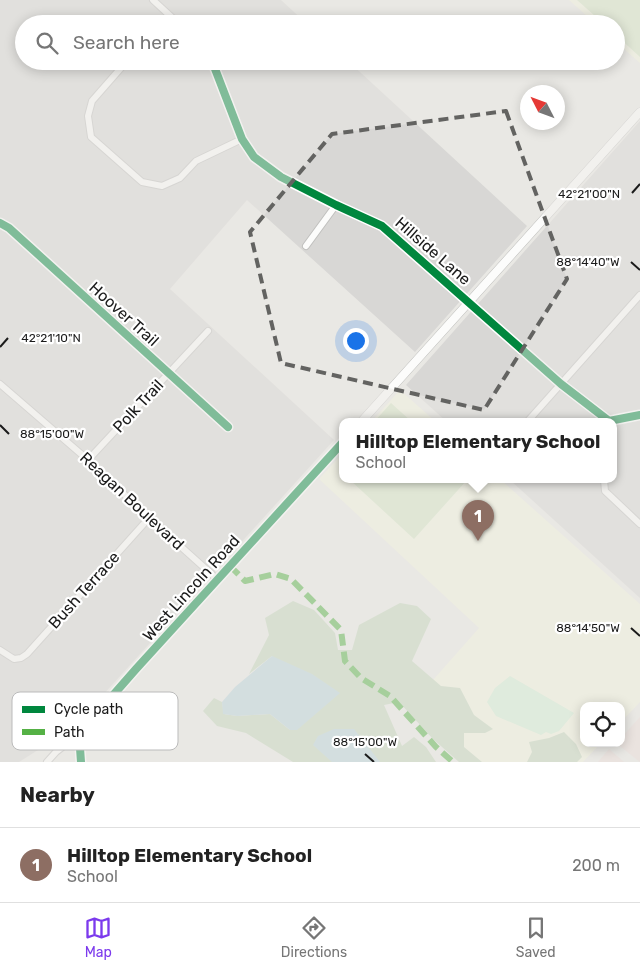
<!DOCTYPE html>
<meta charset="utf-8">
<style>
body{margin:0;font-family:Rubik,sans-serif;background:#f6f6f6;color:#222}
.controls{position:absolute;right:15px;bottom:15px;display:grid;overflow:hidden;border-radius:10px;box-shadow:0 2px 12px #0003}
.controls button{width:45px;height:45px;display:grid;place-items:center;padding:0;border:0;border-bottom:1px solid #e0e0e0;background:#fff;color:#222;font:25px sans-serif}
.compass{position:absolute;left:520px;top:85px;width:45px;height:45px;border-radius:50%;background:#fff;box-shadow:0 2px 12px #0003;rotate:312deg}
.you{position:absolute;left:355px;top:340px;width:18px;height:18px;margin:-12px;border:4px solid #fff;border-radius:50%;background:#1a73e8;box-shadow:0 0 0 8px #1a73e833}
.badge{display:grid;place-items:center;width:32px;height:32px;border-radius:50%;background:#7c3aed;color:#fff;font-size:16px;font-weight:700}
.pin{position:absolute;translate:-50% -41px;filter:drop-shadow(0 1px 2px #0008)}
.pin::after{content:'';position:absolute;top:26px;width:18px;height:15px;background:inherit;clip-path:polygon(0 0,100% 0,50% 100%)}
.popup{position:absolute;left:339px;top:418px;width:278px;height:65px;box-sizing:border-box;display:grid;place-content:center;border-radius:10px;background:#fff;filter:drop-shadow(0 1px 4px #0005);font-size:16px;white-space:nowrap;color:#767676}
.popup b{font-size:19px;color:#222}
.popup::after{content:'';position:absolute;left:50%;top:100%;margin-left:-10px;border:10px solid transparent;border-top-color:#fff}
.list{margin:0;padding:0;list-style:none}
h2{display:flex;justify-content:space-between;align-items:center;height:65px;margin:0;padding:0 20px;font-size:21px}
h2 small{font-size:16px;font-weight:400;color:#767676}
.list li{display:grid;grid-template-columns:32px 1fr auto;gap:15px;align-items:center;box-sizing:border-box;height:75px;padding:0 20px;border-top:1px solid #e0e0e0}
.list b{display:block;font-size:19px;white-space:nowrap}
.list p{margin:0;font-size:16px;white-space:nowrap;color:#767676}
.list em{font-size:16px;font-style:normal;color:#767676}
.icon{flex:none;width:28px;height:28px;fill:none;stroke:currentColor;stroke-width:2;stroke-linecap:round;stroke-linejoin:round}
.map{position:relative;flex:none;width:640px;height:762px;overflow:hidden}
.search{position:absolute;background:#fff;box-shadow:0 2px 12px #0003;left:15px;right:15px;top:15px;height:55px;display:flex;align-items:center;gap:12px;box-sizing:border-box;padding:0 18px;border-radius:28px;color:#767676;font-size:19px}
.sheet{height:140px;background:#fff}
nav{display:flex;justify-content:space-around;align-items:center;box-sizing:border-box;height:70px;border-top:1px solid #e0e0e0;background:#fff;font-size:14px;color:#767676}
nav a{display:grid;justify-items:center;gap:2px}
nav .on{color:#7c3aed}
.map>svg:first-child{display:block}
</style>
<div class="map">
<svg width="640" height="762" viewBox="0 0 640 762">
<rect width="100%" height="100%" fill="#e9e8e4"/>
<path fill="#d8d7d5" d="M 0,0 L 281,0 L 307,24 L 24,24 L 24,61 L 348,61 L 527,226 L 415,352 L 247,200 L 170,289 L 334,440 L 73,728 L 19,762 L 0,762 Z
M 640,121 L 640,598 L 510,480 L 613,480 L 613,422 L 447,422 L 406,385 Z"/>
<path fill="#ebddda" d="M 640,717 L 640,762 L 616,743 L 621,743 L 621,738 Z
M 609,749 L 624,762 L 598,762 Z"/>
<path fill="#f2f3de" d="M 569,0 L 640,0 L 640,63 L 616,42 L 616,24 L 596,24 Z
M 400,390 L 436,422 L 371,422 Z
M 343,453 L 343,480 L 501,480 L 640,604 L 640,702 L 621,722 L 621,706 L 584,706 L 584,743 L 601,743 L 583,762 L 468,762 L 410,706 L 479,628 L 319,479 Z"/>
<path fill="#d4e5c4" d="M 577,0 L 640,0 L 640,57 L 616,35 L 616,24 L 604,24 Z
M 391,403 L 412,422 L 374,422 Z
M 350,480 L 467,480 L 414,539 Z"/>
<path fill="#c3d6bb" d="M 293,601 L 314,610 L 335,633 L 338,650 L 352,650 L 359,625 L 400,603 L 417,606 L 431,619 L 412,661 L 441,686 L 460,688 L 474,715 L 493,729 L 485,733 L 464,733 L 464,747 L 482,762 L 459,762 L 433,739 L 399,702 L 384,705 L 402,746 L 414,737 L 426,747 L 436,762 L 293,762 L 246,733 L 217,726 L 203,711 L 214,698 L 222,702 L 224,714 L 237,716 L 270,714 L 290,730 L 272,656 L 249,674 L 269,635 L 265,618 Z
M 564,732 L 576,744 L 582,757 L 577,762 L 527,762 L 532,752 L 529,742 L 549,738 Z"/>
<path fill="#d2efd4" d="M 510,676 L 574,713 L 559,731 L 551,734 L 546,732 L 541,735 L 496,716 L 487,702 L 495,688 Z"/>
<path fill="#b9d2da" d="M 272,656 L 312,674 L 340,693 L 297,730 L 290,730 L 270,714 L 237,716 L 223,714 L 222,702 L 235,687 Z
M 334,729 L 354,729 L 380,762 L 332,762 L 313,745 L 318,736 Z"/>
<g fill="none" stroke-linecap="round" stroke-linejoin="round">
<g stroke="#c0c0be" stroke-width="8">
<path id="minor" d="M 153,0 L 179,24
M 161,24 L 169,15
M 127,61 L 92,101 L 88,116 L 91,137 L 142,182 L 162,186 L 180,178 L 196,161 L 242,139
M 212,61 L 242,139 L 254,157 L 281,177 L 336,205 L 382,226 L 561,384 L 609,421 L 640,415
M 0,223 L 9,228 L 228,427
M 306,246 L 336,205
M 0,384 L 88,460 L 149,518 L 218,580
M 527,422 L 640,295
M 88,460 L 208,331
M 604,480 L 605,491 L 640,524
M 0,650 L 14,659 L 21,658 L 27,654 L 149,518
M 47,762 L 56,752 L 79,734"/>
</g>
<g stroke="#c0c0be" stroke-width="9">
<path id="tertiary" d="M 361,422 L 640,112
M 81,762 L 79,734 L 136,669 L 343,442"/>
</g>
<use href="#minor" stroke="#fcfcfb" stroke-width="6"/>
<use href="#tertiary" stroke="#fcfcfb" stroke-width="8"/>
<path stroke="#55b145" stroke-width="6" stroke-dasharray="12 6" stroke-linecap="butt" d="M 230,566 L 245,581 L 275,574 L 291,579 L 341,630 L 345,661 L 361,678 L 390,696 L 436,747 L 453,762"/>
<g stroke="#fff" stroke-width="11">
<path id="cycleway" d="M 212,61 L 242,139 L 254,157 L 281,177 L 336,205 L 382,226 L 561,384 L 609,421 L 640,415
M 0,223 L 9,228 L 228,427
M 81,762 L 79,734 L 136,669 L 343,442"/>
</g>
<use href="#cycleway" stroke="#00873e" stroke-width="8"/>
</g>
<path d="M0 0H640V762H0ZM 506,111 L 567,279 L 484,410 L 281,363 L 250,232 L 332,134 Z" fill="#e9e8e4" fill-opacity=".55" fill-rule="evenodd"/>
<path fill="none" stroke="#636361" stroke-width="4" stroke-dasharray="10 6" stroke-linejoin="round" d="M 506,111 L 567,279 L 484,410 L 281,363 L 250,232 L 332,134 Z"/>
<path fill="none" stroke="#1b1b1b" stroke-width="2" d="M 632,193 L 640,184M 631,262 L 640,270M 0,347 L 8,338M 0,425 L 9,434M 631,628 L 640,636M 365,754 L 374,762"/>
<g text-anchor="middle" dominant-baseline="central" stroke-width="4.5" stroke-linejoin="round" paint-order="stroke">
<g font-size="16" fill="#1b1b1b" stroke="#fff">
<text transform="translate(433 251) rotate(41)">Hillside Lane</text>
<text transform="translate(124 314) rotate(42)">Hoover Trail</text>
<text transform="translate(138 406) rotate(-47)">Polk Trail</text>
<text transform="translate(132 501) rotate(43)">Reagan Boulevard</text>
<text transform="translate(191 588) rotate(-48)">West Lincoln Road</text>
<text transform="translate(84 590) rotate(-48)">Bush Terrace</text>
</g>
</g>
<rect x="12" y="692" width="166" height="58" rx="8" fill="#fff" stroke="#bbb" stroke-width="1"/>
<rect x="22" y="706" width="23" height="7" fill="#00873e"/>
<rect x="22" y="729" width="23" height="6" fill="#55b145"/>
<g font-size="14" fill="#1b1b1b">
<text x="54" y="714">Cycle path</text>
<text x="54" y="737">Path</text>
</g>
<g font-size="12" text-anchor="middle" fill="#1b1b1b" stroke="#fff" stroke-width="4.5" stroke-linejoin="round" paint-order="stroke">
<text x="589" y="198">42°21'00"N</text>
<text x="588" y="266">88°14'40"W</text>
<text x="51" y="342">42°21'10"N</text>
<text x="52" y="438">88°15'00"W</text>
<text x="588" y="632">88°14'50"W</text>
<text x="365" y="746">88°15'00"W</text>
</g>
</svg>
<div class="controls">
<button><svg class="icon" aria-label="locate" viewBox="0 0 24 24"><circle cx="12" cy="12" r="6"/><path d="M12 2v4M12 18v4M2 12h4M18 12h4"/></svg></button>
</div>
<svg class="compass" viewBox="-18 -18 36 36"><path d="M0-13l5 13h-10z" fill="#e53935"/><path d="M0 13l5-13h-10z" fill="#767676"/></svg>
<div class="you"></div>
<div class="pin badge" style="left:478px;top:541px;background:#8d6e63">1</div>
<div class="popup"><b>Hilltop Elementary School</b>School</div>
<div class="search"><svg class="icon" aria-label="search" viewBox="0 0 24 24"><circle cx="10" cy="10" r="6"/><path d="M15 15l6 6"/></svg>Search here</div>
</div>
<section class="sheet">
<h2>Nearby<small></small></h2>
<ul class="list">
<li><span class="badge" style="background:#8d6e63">1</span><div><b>Hilltop Elementary School</b><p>School</p></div><em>200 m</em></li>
</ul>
</section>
<nav>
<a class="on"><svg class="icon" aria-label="map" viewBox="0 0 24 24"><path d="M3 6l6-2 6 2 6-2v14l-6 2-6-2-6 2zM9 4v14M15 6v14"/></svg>Map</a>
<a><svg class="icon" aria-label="directions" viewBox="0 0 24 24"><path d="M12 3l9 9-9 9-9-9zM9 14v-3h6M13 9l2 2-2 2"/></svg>Directions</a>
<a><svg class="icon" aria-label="saved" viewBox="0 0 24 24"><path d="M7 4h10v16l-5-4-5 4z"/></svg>Saved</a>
</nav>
